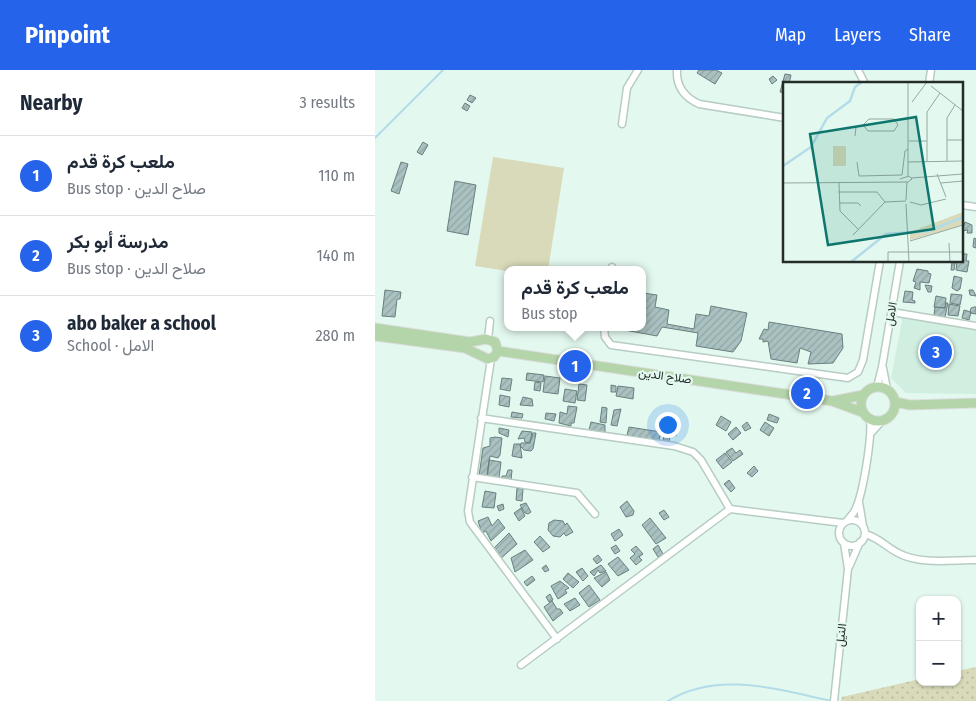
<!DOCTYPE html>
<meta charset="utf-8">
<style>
body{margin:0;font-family:"Fira Sans Condensed",Vazirmatn,sans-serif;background:#f6f6f7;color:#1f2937}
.controls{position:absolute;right:15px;bottom:15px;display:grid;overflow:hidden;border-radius:10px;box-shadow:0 1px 4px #0004}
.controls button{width:45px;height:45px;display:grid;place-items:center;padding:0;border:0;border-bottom:1px solid #e0e1e3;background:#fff;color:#1f2937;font:25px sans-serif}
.you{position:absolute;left:292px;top:354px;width:18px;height:18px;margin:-12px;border:4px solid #fff;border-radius:50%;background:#1a73e8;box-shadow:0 0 0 8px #1a73e833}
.badge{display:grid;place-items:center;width:32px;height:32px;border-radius:50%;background:#2563eb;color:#fff;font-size:16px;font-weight:700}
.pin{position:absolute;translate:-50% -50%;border:2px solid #fff;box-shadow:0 1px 5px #0006}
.popup{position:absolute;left:129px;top:196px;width:142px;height:65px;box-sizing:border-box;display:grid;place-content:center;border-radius:10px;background:#fff;filter:drop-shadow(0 1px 4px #0005);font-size:16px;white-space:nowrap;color:#747a83}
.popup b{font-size:19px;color:#1f2937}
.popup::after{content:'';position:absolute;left:50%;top:100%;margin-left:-10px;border:10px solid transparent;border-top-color:#fff}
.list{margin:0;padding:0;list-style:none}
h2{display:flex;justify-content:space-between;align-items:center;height:65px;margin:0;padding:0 20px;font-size:21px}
h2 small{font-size:16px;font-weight:400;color:#747a83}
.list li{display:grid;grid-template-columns:32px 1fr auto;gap:15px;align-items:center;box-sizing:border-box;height:80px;padding:0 20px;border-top:1px solid #e0e1e3}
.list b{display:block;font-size:19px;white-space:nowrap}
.list p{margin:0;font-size:16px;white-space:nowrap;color:#747a83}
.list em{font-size:16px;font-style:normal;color:#747a83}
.map{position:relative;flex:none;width:601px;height:631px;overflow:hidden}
header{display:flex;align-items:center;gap:30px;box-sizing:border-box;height:70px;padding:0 25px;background:#2563eb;color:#fff}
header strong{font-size:24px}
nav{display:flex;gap:28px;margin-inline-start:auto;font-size:18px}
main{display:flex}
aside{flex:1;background:#fff}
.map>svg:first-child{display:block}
</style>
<header>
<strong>Pinpoint</strong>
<nav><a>Map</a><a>Layers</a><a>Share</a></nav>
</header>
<main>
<aside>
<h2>Nearby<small>3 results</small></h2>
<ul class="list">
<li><span class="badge">1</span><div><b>ملعب كرة قدم</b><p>Bus stop · صلاح الدين</p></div><em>110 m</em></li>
<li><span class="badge">2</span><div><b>مدرسة أبو بكر</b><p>Bus stop · صلاح الدين</p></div><em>140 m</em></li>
<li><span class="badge">3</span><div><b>abo baker a school</b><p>School · الامل</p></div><em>280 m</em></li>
</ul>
</aside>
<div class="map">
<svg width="601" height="631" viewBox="0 0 601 631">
<defs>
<pattern id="park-dots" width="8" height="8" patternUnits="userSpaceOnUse" patternTransform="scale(1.25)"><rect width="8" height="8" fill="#d8dab9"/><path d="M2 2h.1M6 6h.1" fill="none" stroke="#b9bb9f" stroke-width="1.8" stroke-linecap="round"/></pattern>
<pattern id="building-hatch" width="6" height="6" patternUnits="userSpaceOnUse" patternTransform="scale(1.25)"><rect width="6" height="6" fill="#a9c1c0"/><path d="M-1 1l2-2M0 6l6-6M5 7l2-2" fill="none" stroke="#91a6a5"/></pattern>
</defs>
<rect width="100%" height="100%" fill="#e3f9ef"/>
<path fill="#d1efe1" d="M 525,244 L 601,256 L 601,324 L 531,323 L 516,308 L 527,251 Z"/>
<path fill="#d8dab9" d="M 118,87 L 189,98 L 173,200 L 132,201 L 100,196 Z"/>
<path fill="url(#park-dots)" d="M 601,597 L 601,631 L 466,631 L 467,627 L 545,609 L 545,612 L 582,612 L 582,601 Z"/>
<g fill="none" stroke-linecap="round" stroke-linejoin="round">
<path stroke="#b3dbe9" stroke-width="2" d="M 0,68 L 68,0
M 293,631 C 343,600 404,620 457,631"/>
</g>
<path fill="url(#building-hatch)" stroke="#68807f" d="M 324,0 L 341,0 L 347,3 L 340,14 L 322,3 Z
M 410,4 L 416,5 L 414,14 L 410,14 L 410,23 L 405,22 Z
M 398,6 L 402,10 L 397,14 L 394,9 Z
M 95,25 L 101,28 L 97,33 L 92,30 Z
M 90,33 L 95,36 L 92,41 L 87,38 Z
M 48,72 L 53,75 L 47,85 L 42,82 Z
M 26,92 L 33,94 L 24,124 L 16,121 Z
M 80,111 L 101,115 L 93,165 L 72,161 Z
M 590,152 L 597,155 L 597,163 L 592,163 L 593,160 L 587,161 Z
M 599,168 L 601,169 L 601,178 L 598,177 Z
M 587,184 L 592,184 L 591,191 L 594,191 L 592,202 L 581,200 L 582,191 L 587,191 Z
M 577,192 L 580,193 L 579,200 L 576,200 Z
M 542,199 L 553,201 L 553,203 L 556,204 L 554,213 L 545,212 L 545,220 L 539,218 L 541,212 L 538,211 Z
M 579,206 L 587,208 L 585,219 L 582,221 L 577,218 Z
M 550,215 L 557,216 L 556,222 L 553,222 Z
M 10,220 L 26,222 L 25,229 L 22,229 L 20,247 L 7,246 Z
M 594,220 L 598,220 L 601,226 L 595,225 Z
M 530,221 L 538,222 L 537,230 L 540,231 L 540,233 L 528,232 Z
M 268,223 L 282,225 L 280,237 L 294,240 L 292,254 L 319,259 L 321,244 L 334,246 L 336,236 L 372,243 L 366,271 L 358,282 L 321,276 L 323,263 L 287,257 L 282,266 L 244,259 L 245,257 L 268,257 Z
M 576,224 L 587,225 L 585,235 L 575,233 Z
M 561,226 L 571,228 L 570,238 L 559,237 Z
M 571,233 L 573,233 L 570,247 L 559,245 L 560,237 L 570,238 Z
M 574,234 L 585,236 L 583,246 L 573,245 Z
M 599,237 L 601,237 L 601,244 L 595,243 L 596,238 Z
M 589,240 L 596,242 L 594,250 L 587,248 Z
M 394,252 L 467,264 L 468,278 L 458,293 L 433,294 L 436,282 L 425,278 L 422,293 L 396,289 L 393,271 L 388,272 L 388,269 L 384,269 L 389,259 L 393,260 Z
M 152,303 L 169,305 L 168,312 L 151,310 Z
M 170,306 L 185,308 L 183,324 L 168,322 Z
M 127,308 L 137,309 L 135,321 L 125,319 Z
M 160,312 L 166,313 L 165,321 L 159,320 Z
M 204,314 L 212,315 L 210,331 L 202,330 Z
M 236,315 L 241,316 L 241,322 L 236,322 Z
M 243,316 L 259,318 L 258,329 L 241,326 Z
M 190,319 L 202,321 L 200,333 L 188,331 Z
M 125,325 L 135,327 L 134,337 L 124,335 Z
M 148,327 L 157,329 L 158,336 L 145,335 Z
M 193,336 L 202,337 L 199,353 L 196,353 L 196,356 L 184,353 L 185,342 L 192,344 Z
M 227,337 L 232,338 L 231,353 L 225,352 Z
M 246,339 L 242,356 L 236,355 L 239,340 Z
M 137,342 L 148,344 L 147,348 L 136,347 Z
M 171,343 L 181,344 L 179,351 L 170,349 Z
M 394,344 L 404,348 L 402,353 L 392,350 Z
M 346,346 L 356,352 L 351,361 L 341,355 Z
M 297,349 L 304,350 L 301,366 L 295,362 Z
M 216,352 L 230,355 L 230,362 L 214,360 Z
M 372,352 L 376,358 L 370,361 L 367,356 Z
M 390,352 L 399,358 L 394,366 L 385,360 Z
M 254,357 L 286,362 L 284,370 L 252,365 Z
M 361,357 L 366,363 L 358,370 L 353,364 Z
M 124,358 L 134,360 L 133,367 L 124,363 Z
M 147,361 L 157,362 L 155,373 L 150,372 L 149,368 L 143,369 Z
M 158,363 L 161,363 L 158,379 L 156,381 L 149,380 L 145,376 L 146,373 L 155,373 Z
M 289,364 L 295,366 L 294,372 L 288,371 Z
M 120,367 L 127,368 L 125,385 L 123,388 L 115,386 L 112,408 L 104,406 L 108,378 L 115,376 L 115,368 Z
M 139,374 L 145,374 L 147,388 L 137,386 Z
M 357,378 L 361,383 L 365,380 L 368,384 L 358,391 L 351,382 Z
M 350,383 L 357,392 L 348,399 L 341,390 Z
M 114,390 L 126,392 L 124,408 L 112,406 Z
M 379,396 L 383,401 L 377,407 L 372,403 Z
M 133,400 L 137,400 L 136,411 L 127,409 L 127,406 L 131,406 Z
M 354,410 L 360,418 L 356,422 L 349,414 Z
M 142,418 L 148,419 L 147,431 L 141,430 Z
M 110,421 L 121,423 L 119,438 L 107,437 Z
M 252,431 L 259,441 L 258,445 L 251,447 L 245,437 Z
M 151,433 L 156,442 L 153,444 L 150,443 L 145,435 Z
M 128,434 L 129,439 L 124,441 L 122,436 Z
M 146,438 L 150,446 L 144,451 L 139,443 Z
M 289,440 L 294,447 L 289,450 L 284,443 Z
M 113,447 L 117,456 L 123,449 L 130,458 L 116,471 L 111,461 L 107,463 L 103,451 Z
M 275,448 L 291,468 L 281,474 L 267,455 Z
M 179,450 L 188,451 L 190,455 L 192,453 L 198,462 L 191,466 L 189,463 L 185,467 L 178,466 L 173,460 L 174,453 Z
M 244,459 L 248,465 L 240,471 L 236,464 Z
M 134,463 L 142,474 L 124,490 L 118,479 Z
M 165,466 L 175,477 L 168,482 L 159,472 Z
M 241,475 L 245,481 L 240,484 L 236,478 Z
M 283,475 L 288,484 L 283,487 L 278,479 Z
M 261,476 L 268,484 L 264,487 L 267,490 L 261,495 L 255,488 L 260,484 L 256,480 Z
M 150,480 L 158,490 L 140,502 L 136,488 Z
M 223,485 L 227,490 L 222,494 L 218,489 Z
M 243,487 L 254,500 L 243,506 L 233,494 Z
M 171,495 L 174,500 L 170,502 L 167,498 Z
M 226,495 L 231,501 L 225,503 L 223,500 L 219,506 L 215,502 Z
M 207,498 L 213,506 L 208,511 L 201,502 Z
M 231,502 L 235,510 L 227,517 L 219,508 Z
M 193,503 L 204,512 L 198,518 L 188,509 Z
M 157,506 L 160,510 L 152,516 L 149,512 Z
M 185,511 L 194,518 L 190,520 L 192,523 L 183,529 L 176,516 Z
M 214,515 L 225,530 L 214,537 L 204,523 Z
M 175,524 L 178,530 L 174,532 L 171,527 Z
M 200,528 L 205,535 L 195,541 L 189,534 Z
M 177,531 L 182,539 L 185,539 L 188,543 L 178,551 L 169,537 Z"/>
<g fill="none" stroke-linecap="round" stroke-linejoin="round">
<g stroke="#b7ccc2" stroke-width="9">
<path id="minor" d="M 302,0 C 301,16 309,27 324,34 L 410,48
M 483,0 L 490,14
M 554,14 L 556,0
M 247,54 L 252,18 L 263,0
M 587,135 L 601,137
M 236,200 L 237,197
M 517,242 L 601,256
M 229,257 L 230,267 L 236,275 L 473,308 L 483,302 L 488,290 L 505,191
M 113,269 L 115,251
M 116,289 L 93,441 L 95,452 L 182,569
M 508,298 L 512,319
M 502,317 L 507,297 L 525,191
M 106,348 L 299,376 L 318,382 L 326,390 L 355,439
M 496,363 L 506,352
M 97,407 L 202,423 L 220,444
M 484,432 L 488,456
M464 463a13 13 0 1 1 26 0a13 13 0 1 1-26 0Z
M 472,451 C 474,448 477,445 479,442 C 488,427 497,367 495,350
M 490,464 C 503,467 511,477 523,483 C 546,495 576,490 601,490
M 474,497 L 485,472
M 146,595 L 355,439 L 468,453
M 459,631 L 473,499 L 469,473"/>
</g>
<g stroke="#dcdddd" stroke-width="11">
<path id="major" d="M 0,258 L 95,272 L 111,269 L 120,272 L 123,281 L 119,287 L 113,289 L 90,278 L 0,266
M 123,281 L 457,331 L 487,342
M486 334a17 17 0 1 1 34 0a17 17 0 1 1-34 0Z
M 458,331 L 488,325
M 520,332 L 535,335 L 601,333"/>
</g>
<use href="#minor" stroke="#fff" stroke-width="6"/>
<use href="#major" stroke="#b4d4a9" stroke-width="9"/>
</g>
<g text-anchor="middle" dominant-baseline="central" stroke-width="4.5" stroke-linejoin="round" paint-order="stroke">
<g font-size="12" fill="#242c29" stroke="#e3f9ef">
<text transform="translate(516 244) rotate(-81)">الامل</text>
<text transform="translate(290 306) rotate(8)">صلاح الدين</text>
<text transform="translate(466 565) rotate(-84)">النيل</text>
</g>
</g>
<g transform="translate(408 12)">
<rect width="180" height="180" fill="#e3f9ef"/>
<path d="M 50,64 L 63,64 L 63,84 L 50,84 Z" fill="#d8dab9"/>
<path d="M 180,130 L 180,143 L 127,158 L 127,150 Z" fill="#d8dab9"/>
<path fill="none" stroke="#b3dbe9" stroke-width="2.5" d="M 0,84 L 28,65 L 44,36 L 67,19 L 72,5 L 79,0M 68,180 L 103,152 L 146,149 L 180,135"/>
<path fill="none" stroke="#97a7a0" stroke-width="1" d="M 125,0 L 125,94M 148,4 L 180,29M 129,20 L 144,0M 86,37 L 111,37 L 115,43 L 111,49 L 85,49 L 80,43 ZM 72,54 L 73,45 L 80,43M 164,58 L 180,58M 126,59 L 144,59M 164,79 L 164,36 L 172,23M 74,80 L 76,94 L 119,93 L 122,69 L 125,67M 125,80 L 180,79M 144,80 L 144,30 L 157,11M 154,92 L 163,115M 128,96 L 180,92M 0,101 L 125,100 L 129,97 L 126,94 L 117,97M 56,101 L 57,129 L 75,147M 158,101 L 180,99M 55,110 L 94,110 L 102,120M 123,118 L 124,100M 127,120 L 138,123 L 163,117M 56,121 L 75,121 L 78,124M 123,122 L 126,180M 70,153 L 102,120 L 123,119M 127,159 L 180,143M 166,161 L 167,180M 105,180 L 105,170 L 180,170"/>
<path fill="#0f766e" fill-opacity="0.15" stroke="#0f766e" stroke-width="2.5" d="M 133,35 L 151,147 L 45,163 L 27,52 Z"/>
<rect width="180" height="180" fill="none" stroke="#242c29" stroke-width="2.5"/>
</g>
</svg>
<div class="controls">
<button>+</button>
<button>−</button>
</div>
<div class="you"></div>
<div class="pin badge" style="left:200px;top:296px">1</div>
<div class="popup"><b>ملعب كرة قدم</b>Bus stop</div>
<div class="pin badge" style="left:432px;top:323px">2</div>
<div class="pin badge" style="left:561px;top:282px">3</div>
</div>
</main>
